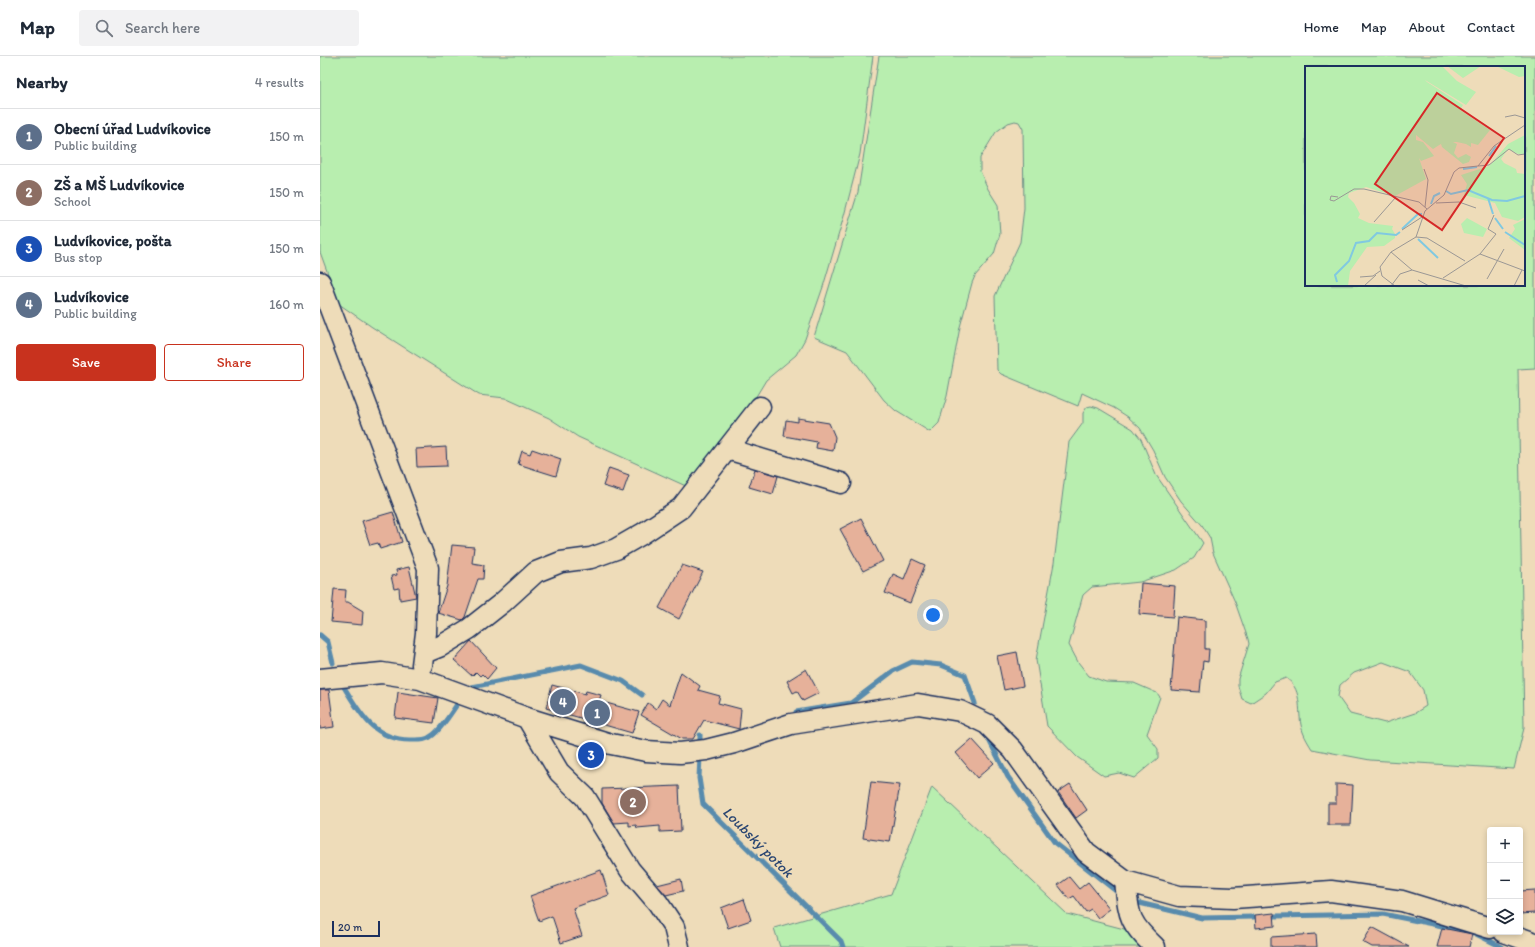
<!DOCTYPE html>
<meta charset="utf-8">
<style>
body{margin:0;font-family:Itim,sans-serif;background:#f2f2f3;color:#1f2937}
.controls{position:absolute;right:12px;bottom:12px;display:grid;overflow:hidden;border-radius:4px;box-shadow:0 2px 6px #0003}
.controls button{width:36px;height:36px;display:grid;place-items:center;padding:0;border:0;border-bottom:1px solid #e0e1e3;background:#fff;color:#1f2937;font:20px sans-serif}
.scale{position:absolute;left:12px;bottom:10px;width:48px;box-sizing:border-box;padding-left:4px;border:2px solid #1b2f5e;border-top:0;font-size:11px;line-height:14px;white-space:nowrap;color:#1b2f5e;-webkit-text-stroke:3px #eedcb9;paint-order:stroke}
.you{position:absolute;left:613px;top:559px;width:14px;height:14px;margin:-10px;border:3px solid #fff;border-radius:50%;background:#1a73e8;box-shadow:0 0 0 6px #1a73e833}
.badge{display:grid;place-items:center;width:26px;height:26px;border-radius:50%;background:#c8321e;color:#fff;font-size:13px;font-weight:700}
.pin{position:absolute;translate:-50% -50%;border:2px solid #fff;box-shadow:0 1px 4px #0006}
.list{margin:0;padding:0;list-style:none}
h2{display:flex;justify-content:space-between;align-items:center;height:52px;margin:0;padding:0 16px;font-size:17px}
h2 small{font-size:13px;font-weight:400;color:#747a83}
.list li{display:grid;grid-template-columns:26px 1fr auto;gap:12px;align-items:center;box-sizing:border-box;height:56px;padding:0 16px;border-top:1px solid #e0e1e3}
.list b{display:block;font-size:15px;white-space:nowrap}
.list p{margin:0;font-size:13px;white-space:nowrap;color:#747a83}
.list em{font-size:13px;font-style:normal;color:#747a83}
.actions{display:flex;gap:8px;padding:12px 16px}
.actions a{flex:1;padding:9px 0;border:1px solid #c8321e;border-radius:4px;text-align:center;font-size:14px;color:#c8321e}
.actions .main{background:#c8321e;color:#fff}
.icon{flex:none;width:22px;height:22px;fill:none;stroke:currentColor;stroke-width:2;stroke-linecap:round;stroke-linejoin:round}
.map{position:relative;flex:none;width:1215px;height:891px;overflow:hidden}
header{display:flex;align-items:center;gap:24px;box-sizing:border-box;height:56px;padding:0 20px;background:#fff;border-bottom:1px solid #e0e1e3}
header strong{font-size:19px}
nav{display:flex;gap:22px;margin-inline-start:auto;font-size:14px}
.search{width:280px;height:36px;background:#f2f2f3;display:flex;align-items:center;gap:10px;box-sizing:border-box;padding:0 14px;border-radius:4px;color:#747a83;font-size:15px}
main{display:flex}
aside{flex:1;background:#fff}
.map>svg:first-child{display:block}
</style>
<header>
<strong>Map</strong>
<div class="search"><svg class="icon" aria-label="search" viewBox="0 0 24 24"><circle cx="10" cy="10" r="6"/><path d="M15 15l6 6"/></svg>Search here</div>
<nav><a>Home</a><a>Map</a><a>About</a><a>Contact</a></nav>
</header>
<main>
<aside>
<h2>Nearby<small>4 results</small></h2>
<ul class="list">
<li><span class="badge" style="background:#5c6f8a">1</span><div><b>Obecní úřad Ludvíkovice</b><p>Public building</p></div><em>150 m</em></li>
<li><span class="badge" style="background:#8d6e63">2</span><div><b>ZŠ a MŠ Ludvíkovice</b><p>School</p></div><em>150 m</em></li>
<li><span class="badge" style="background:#1a4fb4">3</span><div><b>Ludvíkovice, pošta</b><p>Bus stop</p></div><em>150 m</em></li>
<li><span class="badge" style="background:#5c6f8a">4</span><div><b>Ludvíkovice</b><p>Public building</p></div><em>160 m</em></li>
</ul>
<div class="actions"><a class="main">Save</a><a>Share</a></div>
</aside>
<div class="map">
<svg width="1215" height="891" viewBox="0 0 1215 891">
<rect width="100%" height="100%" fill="#eedcb9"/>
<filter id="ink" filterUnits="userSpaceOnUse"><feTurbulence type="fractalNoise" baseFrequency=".025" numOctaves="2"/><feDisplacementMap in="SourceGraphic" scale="8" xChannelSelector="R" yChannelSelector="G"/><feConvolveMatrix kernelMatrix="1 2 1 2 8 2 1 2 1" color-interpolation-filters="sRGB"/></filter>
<g filter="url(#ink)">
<path fill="#b8eeaf" stroke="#6a8e86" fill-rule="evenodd" d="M 0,0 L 553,0 L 540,98 L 524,160 L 503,231 L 485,283 L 476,299 L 446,324 L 429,352 L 368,431 L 258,381 L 229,362 L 185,342 L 159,339 L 52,271 L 19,248 L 0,196 Z
M 559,0 L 1215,0 L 1215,312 L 1198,313 L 1204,672 L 1194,713 L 1050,704 L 992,693 C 989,688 985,682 983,676 C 976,658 985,635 966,622 L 955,626 L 946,637 L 931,647 L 922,643 L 918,630 L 918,623 L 929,588 L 928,583 L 915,546 L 893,497 L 890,482 L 882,469 L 861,445 L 845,421 L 833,394 L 820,372 L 808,361 L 794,352 L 762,337 L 758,350 L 681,318 L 677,314 L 675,240 L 700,186 L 704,152 L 703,73 L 699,66 L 695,65 L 688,67 L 676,76 L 660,102 L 660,115 L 668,133 L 678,149 L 680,178 L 674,198 L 655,220 L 652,227 L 640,271 L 627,340 L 619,367 L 610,376 L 576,355 L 564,344 L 527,295 L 494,281 L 538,136 ZM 986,11 L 1204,11 L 1204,229 L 986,229 ZM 1063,606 L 1090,616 L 1103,634 L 1106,650 L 1095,657 L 1065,667 L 1030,658 L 1018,641 L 1020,629 L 1034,617 Z
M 771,350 L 778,352 L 813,373 L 821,383 L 836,419 L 883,487 L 874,502 L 856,514 L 820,526 L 772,531 L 763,539 L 749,589 L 758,606 L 769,620 L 786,626 L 814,627 L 837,637 L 840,641 L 827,678 L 838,693 L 838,702 L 814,722 L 799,717 L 784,720 L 757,701 L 727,670 L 716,604 L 734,507 L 749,386 L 763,367 L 763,357 L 767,351 Z
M 612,731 L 747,858 L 808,874 L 828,891 L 460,891 L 454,872 L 571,838 Z"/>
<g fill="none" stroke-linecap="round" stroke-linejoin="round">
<path stroke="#588bad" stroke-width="5" d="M 0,579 L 8,586 L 13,607
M 24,631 C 41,659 54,683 90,684 C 99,684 106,685 113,679 C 122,672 131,657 138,647
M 152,631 L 261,609 L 303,625 L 322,639
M 476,656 L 531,647 L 573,615 L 592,606 L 621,609 L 645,619 L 655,647
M 668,682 L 688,721 L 735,787 L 801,839
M 380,692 L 380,679
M 380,700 L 379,722 L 383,748 L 521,885 L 523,891
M 811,845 L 882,862 L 934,861
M 955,860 L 1063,858 L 1152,876 L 1182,891"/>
</g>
<path fill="#e6b19a" stroke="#1b2f5e" d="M 478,362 L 509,367 L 515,381 L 513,395 L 496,392 L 497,386 L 464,380 L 466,364 L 478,366 Z
M 126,391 L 127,410 L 97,411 L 96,393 Z
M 212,393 L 241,403 L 236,420 L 198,408 L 202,395 L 210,398 Z
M 289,412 L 309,419 L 303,436 L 283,430 Z
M 435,413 L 458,420 L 453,438 L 429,431 Z
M 73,456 L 82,486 L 60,493 L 58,487 L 50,489 L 42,465 Z
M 541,462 L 563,505 L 543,515 L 520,473 Z
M 132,489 L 154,491 L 152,507 L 164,509 L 163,523 L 158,523 L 145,561 L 142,564 L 118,557 L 127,530 Z
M 592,503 L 605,509 L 590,547 L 565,537 L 573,518 L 584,523 Z
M 362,509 L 383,516 L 359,563 L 339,552 Z
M 89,511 L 96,541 L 80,544 L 79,532 L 74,533 L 71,520 L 77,519 L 76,514 Z
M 821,527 L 855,530 L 853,561 L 819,558 Z
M 14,533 L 26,534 L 25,546 L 28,546 L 43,555 L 42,569 L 11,566 Z
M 857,561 L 885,564 L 885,593 L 889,593 L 888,606 L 883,605 L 880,636 L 851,634 Z
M 151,585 L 176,612 L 167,623 L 162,618 L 160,620 L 156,616 L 152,620 L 134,604 Z
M 697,596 L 703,630 L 684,634 L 677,600 Z
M 486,613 L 499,637 L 483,645 L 477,635 L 473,637 L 467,625 Z
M 361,616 L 380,630 L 378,634 L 400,640 L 398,647 L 421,653 L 419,673 L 384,664 L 373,683 L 362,683 L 321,659 L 328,647 L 336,653 L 342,643 L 350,649 Z
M 232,629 L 265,638 L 266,635 L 281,639 L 279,645 L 319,656 L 312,677 L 226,652 Z
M 0,634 L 9,634 L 14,671 L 0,673 Z
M 78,636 L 118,642 L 114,667 L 75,662 Z
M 652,683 L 674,707 L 657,722 L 636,697 Z
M 551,726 L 580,729 L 570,786 L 543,782 Z
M 750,728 L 767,754 L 756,762 L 738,736 Z
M 1016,728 L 1033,729 L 1031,769 L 1008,769 L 1008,747 L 1016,747 Z
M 359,730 L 361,775 L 340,776 L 340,770 L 317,772 L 316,769 L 309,770 L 309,766 L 294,767 L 282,747 L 282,733 Z
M 281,814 L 289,839 L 253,852 L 262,880 L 241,887 L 232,860 L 219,865 L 210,840 Z
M 749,821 L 759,833 L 768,826 L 790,853 L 778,862 L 771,853 L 766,856 L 754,840 L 749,843 L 738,829 Z
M 361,823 L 363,835 L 346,839 L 337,829 Z
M 1215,834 L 1215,857 L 1200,858 L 1200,835 Z
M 424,843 L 431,864 L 408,872 L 401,852 Z
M 954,857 L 955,870 L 936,872 L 935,859 Z
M 1052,871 L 1089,891 L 1052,891 L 1043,886 Z
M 1122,872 L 1152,878 L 1149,891 L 1117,891 Z
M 996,878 L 997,891 L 951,891 L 951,881 Z"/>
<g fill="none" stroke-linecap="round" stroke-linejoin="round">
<g stroke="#1b2f5e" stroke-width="23">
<path id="minor" d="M 0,226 L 108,512 L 106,577 L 102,609
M 407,393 L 521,427
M 104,597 L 121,590 L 149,573 L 182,547 L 216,516 L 241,506 L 271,502 L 296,493 L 322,478 L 361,452 L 440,351
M 0,623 L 62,617 L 100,623 L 207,662 L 291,688 L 326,695 L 360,697 L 386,694 L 414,687 L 471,668 L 598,648 L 640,655 L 667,668 L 693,694 L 766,796 L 805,825 L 859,840 L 913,842 L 1011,835 L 1082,845 L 1170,872
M 207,662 L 239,716 L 265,741 L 310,814 L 338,847 L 354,871 L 359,891
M 805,825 C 809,860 808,866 835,891
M 1184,876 L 1215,887"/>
</g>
<use href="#minor" stroke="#eedcb9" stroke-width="20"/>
</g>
</g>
<g text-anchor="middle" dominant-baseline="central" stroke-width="4" stroke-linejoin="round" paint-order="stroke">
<g font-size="15" font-style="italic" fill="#2a4672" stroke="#eedcb9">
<text transform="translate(438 786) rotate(45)">Loubský potok</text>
</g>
</g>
<g transform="translate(985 10)">
<rect width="220" height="220" fill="#eedcb9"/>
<path d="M 0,0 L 137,0 L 152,15 L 171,26 L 161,39 L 120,14 L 122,16 L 158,39 L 155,44 L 185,64 L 173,79 L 166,77 L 166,81 L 161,78 L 152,76 L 148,76 L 152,78 L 149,87 L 153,92 L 161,88 L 166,91 L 164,96 L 158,98 L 137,81 L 136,78 L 139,76 L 128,83 L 111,69 L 111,74 L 118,76 L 129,90 L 116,95 L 114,92 L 121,113 L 90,130 L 61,121 L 44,127 L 43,131 L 49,137 L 55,148 L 53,152 L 64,157 L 88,160 L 87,163 L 90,168 L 90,172 L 79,180 L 62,181 L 45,205 L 43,220 L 0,220 ZM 142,0 L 176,0 L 158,12 ZM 191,0 L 220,0 L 220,10 L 214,11 ZM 220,69 L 220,88 L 213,88 L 203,83 L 196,93 L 199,97 L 211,103 L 212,107 L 220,108 L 220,151 L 213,155 L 197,151 L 190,137 L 159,129 L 162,118 L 156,109 L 184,100 L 203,78 ZM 162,152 L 182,163 L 178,171 L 159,167 L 156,158 ZM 220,153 L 220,184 L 204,172 L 210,163 L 208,159 Z" fill="#b8eeaf"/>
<path fill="none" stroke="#80c9e1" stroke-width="2" d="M 184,90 L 191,80M 158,103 L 172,101M 141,125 L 146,128 L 163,124 L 187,134 L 202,135 L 220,130M 183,132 L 188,148M 126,138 L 129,130 L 135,127M 190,152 L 198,163M 97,163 L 113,148 L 117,148M 200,166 L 220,179M 113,173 L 133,192M 32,216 L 30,209 L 44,195 L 51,177 L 64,175 L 72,167 L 91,169 L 95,166"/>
<path fill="none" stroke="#9a9795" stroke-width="1" d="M 200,51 L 210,49 L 220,52M 173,100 L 184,99 L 204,83 L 213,89 L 220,88M 119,103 L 123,114 L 120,141M 33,131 L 26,130 L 25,134 L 29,135 L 49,123 L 59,123 L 114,136 L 122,143M 131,137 L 154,136 L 171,142M 69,156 L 91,131M 97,164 L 117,151M 111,171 L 122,172 L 160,195M 86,186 L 107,204M 175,188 L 220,205M 55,211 L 68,210 L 75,205M 138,212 L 175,188 L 191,168 L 183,163 L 189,149M 182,213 L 199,183M 113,214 L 124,220M 59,220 L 71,209M 86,220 L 95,208 L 107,204 L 161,220M 90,220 L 77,210 L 75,201 L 86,186 L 111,171 L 120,145 L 139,129 L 149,106 L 154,102 L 173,100 L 189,80 L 220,59M 209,220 L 217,204"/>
<path fill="#d62828" fill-opacity="0.15" stroke="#d62828" stroke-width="2" d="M 132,27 L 199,72 L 137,164 L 70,118 Z"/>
<rect width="220" height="220" fill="none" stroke="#1b2f5e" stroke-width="2"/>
</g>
</svg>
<div class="controls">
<button>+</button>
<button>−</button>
<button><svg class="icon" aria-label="layers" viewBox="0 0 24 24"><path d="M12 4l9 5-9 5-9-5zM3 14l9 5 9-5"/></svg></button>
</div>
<div class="scale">20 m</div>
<div class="you"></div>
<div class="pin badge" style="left:277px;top:657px;background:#5c6f8a">1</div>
<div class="pin badge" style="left:313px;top:746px;background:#8d6e63">2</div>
<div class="pin badge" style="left:271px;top:699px;background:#1a4fb4">3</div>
<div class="pin badge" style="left:243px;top:646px;background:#5c6f8a">4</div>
</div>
</main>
